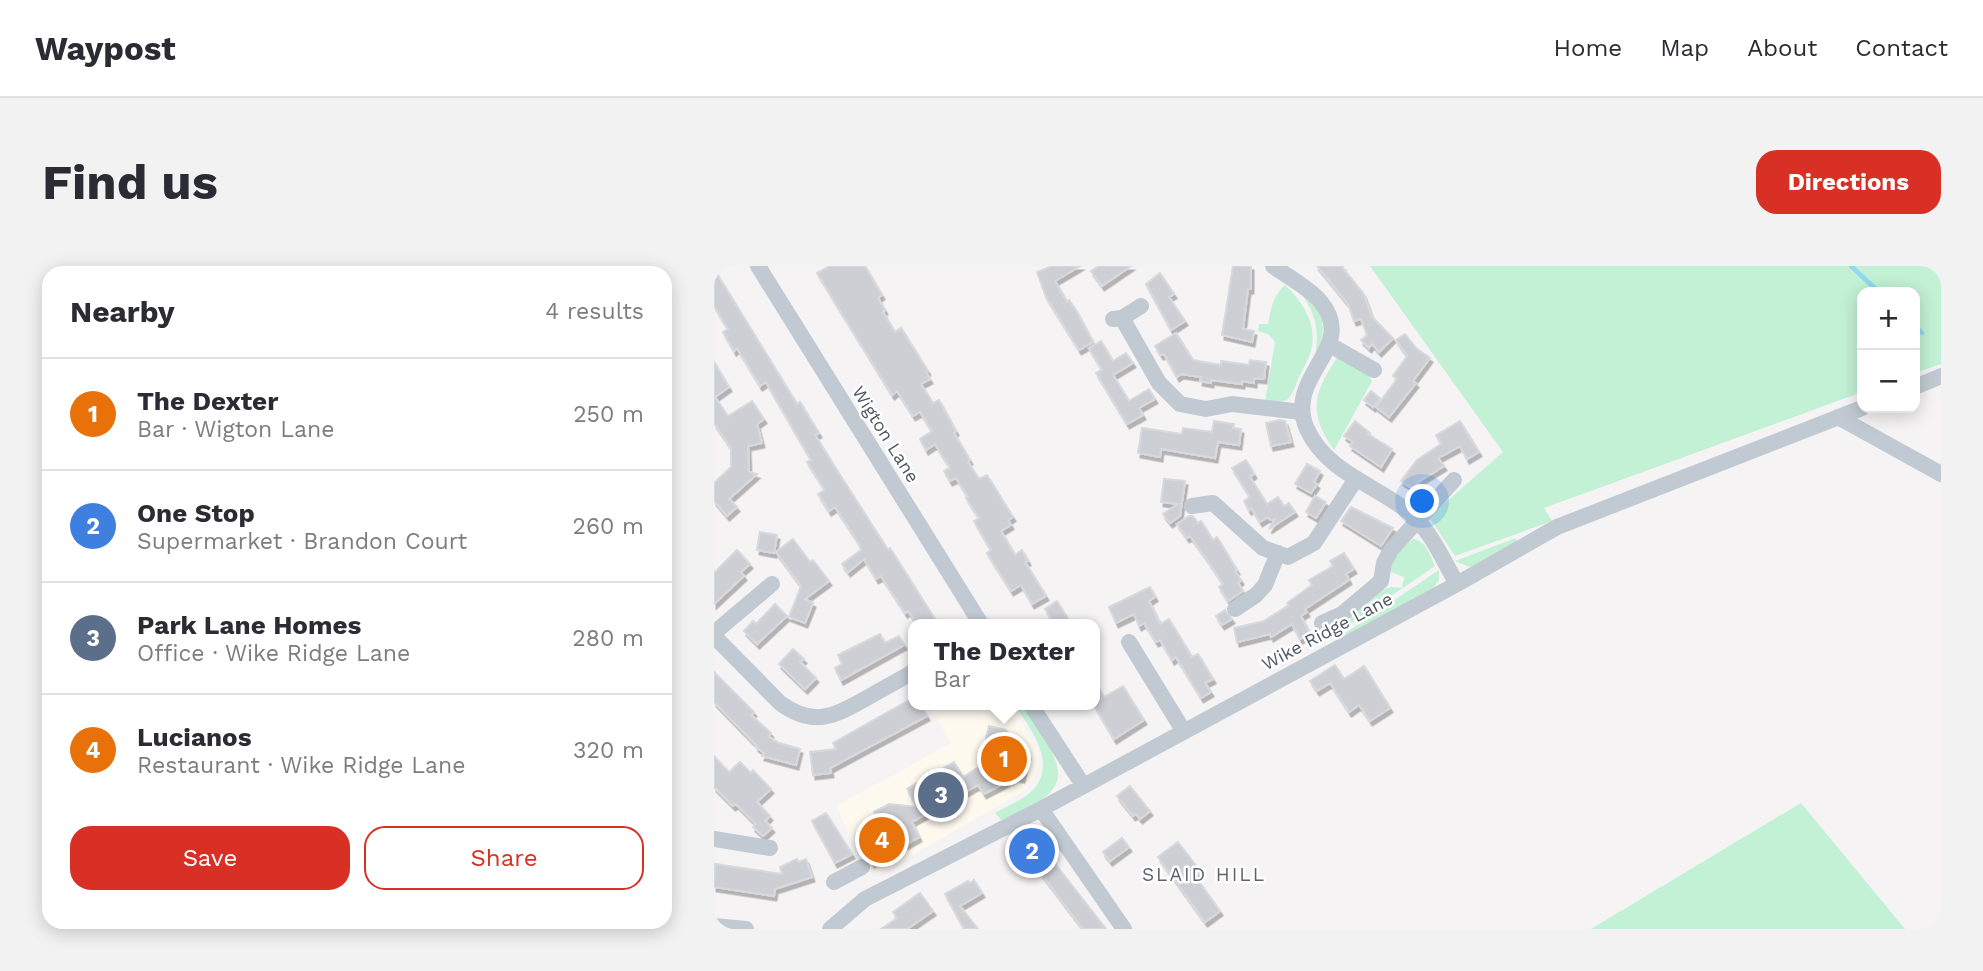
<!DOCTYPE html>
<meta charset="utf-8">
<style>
body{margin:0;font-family:"Work Sans",sans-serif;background:#f2f2f3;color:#2b2b33}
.controls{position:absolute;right:21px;top:21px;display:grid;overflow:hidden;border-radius:14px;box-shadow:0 4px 18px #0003}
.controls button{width:63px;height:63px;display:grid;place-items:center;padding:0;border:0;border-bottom:2px solid #e1e1e2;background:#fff;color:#2b2b33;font:35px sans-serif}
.you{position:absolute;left:709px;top:236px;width:24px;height:24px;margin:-18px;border:5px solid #fff;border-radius:50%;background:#1a73e8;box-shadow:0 0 0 10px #1a73e833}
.badge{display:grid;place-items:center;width:46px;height:46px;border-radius:50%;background:#d93025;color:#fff;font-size:23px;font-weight:700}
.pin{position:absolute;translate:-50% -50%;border:4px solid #fff;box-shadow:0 2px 7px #0006}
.popup{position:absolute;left:194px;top:353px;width:192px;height:91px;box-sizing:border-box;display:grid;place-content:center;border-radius:14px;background:#fff;filter:drop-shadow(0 2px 5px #0005);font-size:23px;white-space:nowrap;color:#7c7c81}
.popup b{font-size:26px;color:#2b2b33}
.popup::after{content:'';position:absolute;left:50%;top:100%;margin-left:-14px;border:14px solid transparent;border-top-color:#fff}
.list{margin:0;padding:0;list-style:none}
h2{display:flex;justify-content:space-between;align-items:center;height:91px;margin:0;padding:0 28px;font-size:30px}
h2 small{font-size:23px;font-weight:400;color:#7c7c81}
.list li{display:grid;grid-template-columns:46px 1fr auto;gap:21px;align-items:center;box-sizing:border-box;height:112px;padding:0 28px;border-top:2px solid #e1e1e2}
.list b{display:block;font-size:26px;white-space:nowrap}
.list p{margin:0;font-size:23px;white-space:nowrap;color:#7c7c81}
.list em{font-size:23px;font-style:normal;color:#7c7c81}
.actions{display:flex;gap:14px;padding:21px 28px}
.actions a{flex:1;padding:16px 0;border:2px solid #d93025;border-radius:21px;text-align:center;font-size:24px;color:#d93025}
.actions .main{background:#d93025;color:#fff}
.map{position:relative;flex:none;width:1227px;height:663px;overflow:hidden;border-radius:21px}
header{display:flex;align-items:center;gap:42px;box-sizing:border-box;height:98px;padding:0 35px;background:#fff;border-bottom:2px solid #e1e1e2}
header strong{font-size:33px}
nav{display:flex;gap:38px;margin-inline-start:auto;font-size:24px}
.intro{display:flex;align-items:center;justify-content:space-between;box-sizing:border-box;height:168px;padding:0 42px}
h1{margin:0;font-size:49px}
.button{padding:18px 32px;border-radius:21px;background:#d93025;color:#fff;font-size:24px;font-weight:700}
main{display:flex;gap:42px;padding:0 42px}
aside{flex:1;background:#fff;border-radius:21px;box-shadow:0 4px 18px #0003}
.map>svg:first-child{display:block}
</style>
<header>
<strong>Waypost</strong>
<nav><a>Home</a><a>Map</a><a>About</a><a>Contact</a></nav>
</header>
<div class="intro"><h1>Find us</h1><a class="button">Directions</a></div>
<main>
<aside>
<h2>Nearby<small>4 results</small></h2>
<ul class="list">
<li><span class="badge" style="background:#e8710a">1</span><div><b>The Dexter</b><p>Bar · Wigton Lane</p></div><em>250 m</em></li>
<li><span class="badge" style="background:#3f7fe0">2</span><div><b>One Stop</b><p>Supermarket · Brandon Court</p></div><em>260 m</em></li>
<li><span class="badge" style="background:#5c6f8a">3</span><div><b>Park Lane Homes</b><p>Office · Wike Ridge Lane</p></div><em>280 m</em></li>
<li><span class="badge" style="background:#e8710a">4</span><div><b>Lucianos</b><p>Restaurant · Wike Ridge Lane</p></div><em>320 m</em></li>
</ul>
<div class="actions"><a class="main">Save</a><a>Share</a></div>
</aside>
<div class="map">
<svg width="1227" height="663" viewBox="0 0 1227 663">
<defs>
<filter id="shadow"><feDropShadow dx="2.5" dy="4.5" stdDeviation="0" flood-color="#0004"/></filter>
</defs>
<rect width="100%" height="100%" fill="#f5f3f3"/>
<path fill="#fdf9ef" d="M 215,439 L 297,439 L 324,484 L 324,500 L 320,514 L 313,523 L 164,609 L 149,583 L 143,585 L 122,540 L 237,477 Z"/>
<path fill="#c3f1d5" d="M 656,0 L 1227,0 L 1227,98 L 1201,107 L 1201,26 L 1148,26 L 1148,126 L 830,242 L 838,255 L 741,290 L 715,251 L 789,186 Z
M 571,19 C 591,38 606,63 595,91 C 592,98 588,104 585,111 C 576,133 577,138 551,136 L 561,76 L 554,68 L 544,65 L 545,58 L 554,58 C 557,42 559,30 571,19 Z
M 589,30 C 615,50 612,66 600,94 C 606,69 603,51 589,30 Z
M 623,92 L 653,107 L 658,115 L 620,184 C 594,147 599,127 623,92 Z
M 802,272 L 803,276 L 759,300 L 755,301 L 741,295 Z
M 699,273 C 712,274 716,290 721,300 L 613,374 L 592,385 L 668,324 L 677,321 L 688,322 L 690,311 L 677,306 L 675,294 Z
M 725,304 L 725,314 L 718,324 L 618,376 Z
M 301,439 L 309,439 C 347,500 372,521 287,554 L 281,547 C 293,540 309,534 319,524 C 344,496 316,463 301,439 Z
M 1087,537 L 1191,663 L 877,663 Z"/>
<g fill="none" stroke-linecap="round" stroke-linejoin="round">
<path stroke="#90daee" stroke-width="4.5" d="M 1137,0 L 1165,26
M 1201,60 L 1208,67"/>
</g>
<path fill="#cdcfd5" stroke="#d7d9de" stroke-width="2" filter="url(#shadow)" d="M 116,0 L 151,0 L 168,29 L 164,32 L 171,44 L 169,46 L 181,66 L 187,62 L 214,105 L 212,106 L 216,113 L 207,118 L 219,137 L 225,134 L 242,165 L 240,167 L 256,194 L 254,196 L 265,213 L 273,209 L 299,251 L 294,254 L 297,259 L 287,265 L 301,289 L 308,284 L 314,295 L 311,296 L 332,330 L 318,338 L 307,319 L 297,325 L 273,287 L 277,284 L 260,255 L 265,252 L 252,232 L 254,231 L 242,212 L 236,215 L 230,205 L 236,202 L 221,178 L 212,184 L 206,173 L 218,165 L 206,146 L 199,150 L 183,125 L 178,129 L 103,7 Z
M 338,0 L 366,0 L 341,15 L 353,36 L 355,34 L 362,44 L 379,76 L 365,84 L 332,31 L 323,6 Z
M 385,0 L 417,0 L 388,20 L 377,5 Z
M 519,0 L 537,0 L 537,23 L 534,23 L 529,63 L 540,65 L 538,76 L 508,69 Z
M 603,0 L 630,0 L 628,1 L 649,27 L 658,51 L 679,72 L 665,86 L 658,78 L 655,82 L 647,74 L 653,69 L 647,53 L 640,55 L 634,38 Z
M 0,3 L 83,138 L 86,136 L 95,151 L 105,167 L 101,169 L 126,209 L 174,284 L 176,282 L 224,358 L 203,358 L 194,345 L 191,347 L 167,310 L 162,313 L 150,293 L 134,306 L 128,298 L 147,284 L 144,276 L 121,241 L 115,245 L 104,228 L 111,224 L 93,196 L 97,194 L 52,116 L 46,120 L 23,82 L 20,85 L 9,66 L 14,63 L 0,40 Z
M 446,7 L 460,28 L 455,31 L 471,55 L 457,64 L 432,18 Z
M 462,67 L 479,94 L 507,99 L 507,95 L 535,99 L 536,94 L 552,96 L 550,113 L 540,112 L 540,117 L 528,115 L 528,118 L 497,114 L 497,117 L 486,115 L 487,111 L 467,108 L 463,111 L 450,88 L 447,89 L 441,80 Z
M 691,68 L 702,82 L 716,92 L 699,115 L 702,117 L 675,151 L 662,141 L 683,113 L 679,110 L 693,90 L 682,74 Z
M 387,75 L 399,95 L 412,87 L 419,97 L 399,109 L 415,135 L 435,123 L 441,133 L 425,142 L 429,149 L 413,158 L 382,107 L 388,104 L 375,82 Z
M 0,96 L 15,121 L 1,131 L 14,150 L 38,135 L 50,153 L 43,158 L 48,177 L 34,180 L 35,206 L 43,208 L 15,233 L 23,241 L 13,250 L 0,235 L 0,217 L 17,201 L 17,182 L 0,157 Z
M 657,125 L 666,132 L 659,141 L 650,134 Z
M 565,154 L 571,155 L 577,176 L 557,180 L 552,157 Z
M 500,155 L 520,158 L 519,162 L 527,163 L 525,179 L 504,176 L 501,192 L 447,183 L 446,191 L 424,187 L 428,162 L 468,168 L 469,162 L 498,166 Z
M 641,155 L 656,167 L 654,168 L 678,183 L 667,201 L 636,180 L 639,176 L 630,170 Z
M 746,155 L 765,186 L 753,193 L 746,180 L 724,192 L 730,200 L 704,216 L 699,223 L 687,215 L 703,194 L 727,178 L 722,169 Z
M 532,194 L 540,208 L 536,211 L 553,238 L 564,231 L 570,240 L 575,237 L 581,246 L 555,263 L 561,253 L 556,254 L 554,251 L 546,256 L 537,242 L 535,244 L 530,235 L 536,231 L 518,202 Z
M 593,198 L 606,205 L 600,216 L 603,218 L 597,227 L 581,218 Z
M 450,213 L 471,215 L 466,250 L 456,257 L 449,248 L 464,238 L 447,236 Z
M 601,230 L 612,236 L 602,252 L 592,246 Z
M 637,241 L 679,262 L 667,280 L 627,255 Z
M 475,250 L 479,250 L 484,257 L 487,255 L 499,274 L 503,271 L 523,304 L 521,305 L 527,314 L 524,317 L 529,325 L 514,335 L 505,321 L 509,318 L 492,292 L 476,270 L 473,272 L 463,258 Z
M 46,266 L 63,269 L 60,287 L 43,284 Z
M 79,273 L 96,296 L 99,294 L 115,315 L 91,333 L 99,337 L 91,357 L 75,351 L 87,320 L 62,286 Z
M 23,284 L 36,298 L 27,306 L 30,310 L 0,338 L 0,307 Z
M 630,287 L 640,303 L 632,308 L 635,314 L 591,343 L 593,346 L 587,350 L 596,368 L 586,373 L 578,358 L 557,371 L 556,368 L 523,376 L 520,362 L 550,355 L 575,339 L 573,337 L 598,319 L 595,314 L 619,300 L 616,295 Z
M 436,321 L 441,331 L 435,335 L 446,358 L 455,353 L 478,391 L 484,388 L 499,413 L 491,417 L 497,426 L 487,432 L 462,391 L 458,394 L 446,374 L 442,376 L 430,357 L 425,360 L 420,348 L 402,357 L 395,341 Z
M 343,335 L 357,358 L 341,358 L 331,343 Z
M 61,338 L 73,350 L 43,378 L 30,365 L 39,355 L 42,358 Z
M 511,344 L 518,353 L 508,359 L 502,350 Z
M 166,368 L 171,377 L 185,370 L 190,379 L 127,414 L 121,402 L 128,398 L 124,389 Z
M 79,383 L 90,393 L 86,396 L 102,412 L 91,423 L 65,398 Z
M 621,399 L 630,413 L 650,400 L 676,442 L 656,455 L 645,439 L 635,446 L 616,417 L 603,425 L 596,415 Z
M 0,406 L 40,446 L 37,449 L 57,467 L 54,470 L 65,477 L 86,483 L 82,499 L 48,490 L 50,487 L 42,481 L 43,480 L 0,436 Z
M 381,416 L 390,431 L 409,420 L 430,454 L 400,473 L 381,441 Z
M 199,432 L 199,439 L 207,439 L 213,450 L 116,502 L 117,507 L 99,509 L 96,486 L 122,483 L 119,477 Z
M 275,460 L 292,464 L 298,473 L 301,471 L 311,487 L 314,488 L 308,512 L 302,511 L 270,528 L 264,519 L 198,556 L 205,571 L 158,597 L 146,576 L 160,568 L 157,564 L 167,558 L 160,546 L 175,538 L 203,541 L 193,523 L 240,496 L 249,511 L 265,501 Z
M 0,490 L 15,506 L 26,496 L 37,507 L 39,504 L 57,523 L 43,536 L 56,550 L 51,555 L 58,562 L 49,570 L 39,561 L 42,558 L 22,538 L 19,540 L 0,521 Z
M 416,520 L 436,545 L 426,553 L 422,548 L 419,550 L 403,530 Z
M 112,547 L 138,588 L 121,597 L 98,555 Z
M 408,572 L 415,581 L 396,595 L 389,586 Z
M 325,576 L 332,586 L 392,663 L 369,663 L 338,622 L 311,587 Z
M 464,576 L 487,606 L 481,610 L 506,645 L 491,656 L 444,591 Z
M 83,593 L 84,596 L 92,593 L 98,611 L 61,623 L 60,630 L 0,621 L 1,598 L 68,608 L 66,601 Z
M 260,614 L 268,627 L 246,640 L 264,663 L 250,663 L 231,628 L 254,615 L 256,617 Z
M 206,627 L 219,645 L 193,663 L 167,663 L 183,652 L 179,646 Z"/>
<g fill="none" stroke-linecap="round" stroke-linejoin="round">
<path stroke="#c1cad2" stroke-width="16" d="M 44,0 L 267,358
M 559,0 C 574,11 594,21 606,35 C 646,82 569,109 593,163 C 613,207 661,218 696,247 C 717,265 729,294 743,318
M 408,52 L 445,117 L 466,138 L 492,143 L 518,138 L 587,146
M 399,53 L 408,52 L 427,40
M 616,79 L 660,104
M 1201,121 L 1227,110
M 1124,151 L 1227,208
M 478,240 L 499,237 L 549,282 L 574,291 L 600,277 L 642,213
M 521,343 L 542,329 L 551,319 L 564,287
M 608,357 L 628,348 L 667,315 L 670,297 L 677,284 L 740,214
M 0,367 L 58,318
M 0,370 L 66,437 C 99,461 119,451 151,433 C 167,424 183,415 199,406
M 415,376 L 469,464
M 317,439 L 369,519
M 327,543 L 410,663
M 0,573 L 56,582
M 120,616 L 148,601
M 0,660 L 32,663
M 116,663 L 151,633 L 327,543 L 743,318 L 843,261 L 1148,142"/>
</g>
<g text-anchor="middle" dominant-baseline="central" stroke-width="5" stroke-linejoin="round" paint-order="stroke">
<g font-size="18" fill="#4a5661" stroke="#fff">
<text transform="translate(172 168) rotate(58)">Wigton Lane</text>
<text transform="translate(613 365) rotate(-28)">Wike Ridge Lane</text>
</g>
<g font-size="19" letter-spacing="2" fill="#5f6368" stroke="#fff">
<text x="490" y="608">SLAID HILL</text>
</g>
</g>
</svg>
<div class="controls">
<button>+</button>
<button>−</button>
</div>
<div class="you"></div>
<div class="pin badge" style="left:290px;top:493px;background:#e8710a">1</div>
<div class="popup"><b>The Dexter</b>Bar</div>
<div class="pin badge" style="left:318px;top:585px;background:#3f7fe0">2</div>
<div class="pin badge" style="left:227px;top:529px;background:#5c6f8a">3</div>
<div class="pin badge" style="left:168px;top:574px;background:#e8710a">4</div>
</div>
</main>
